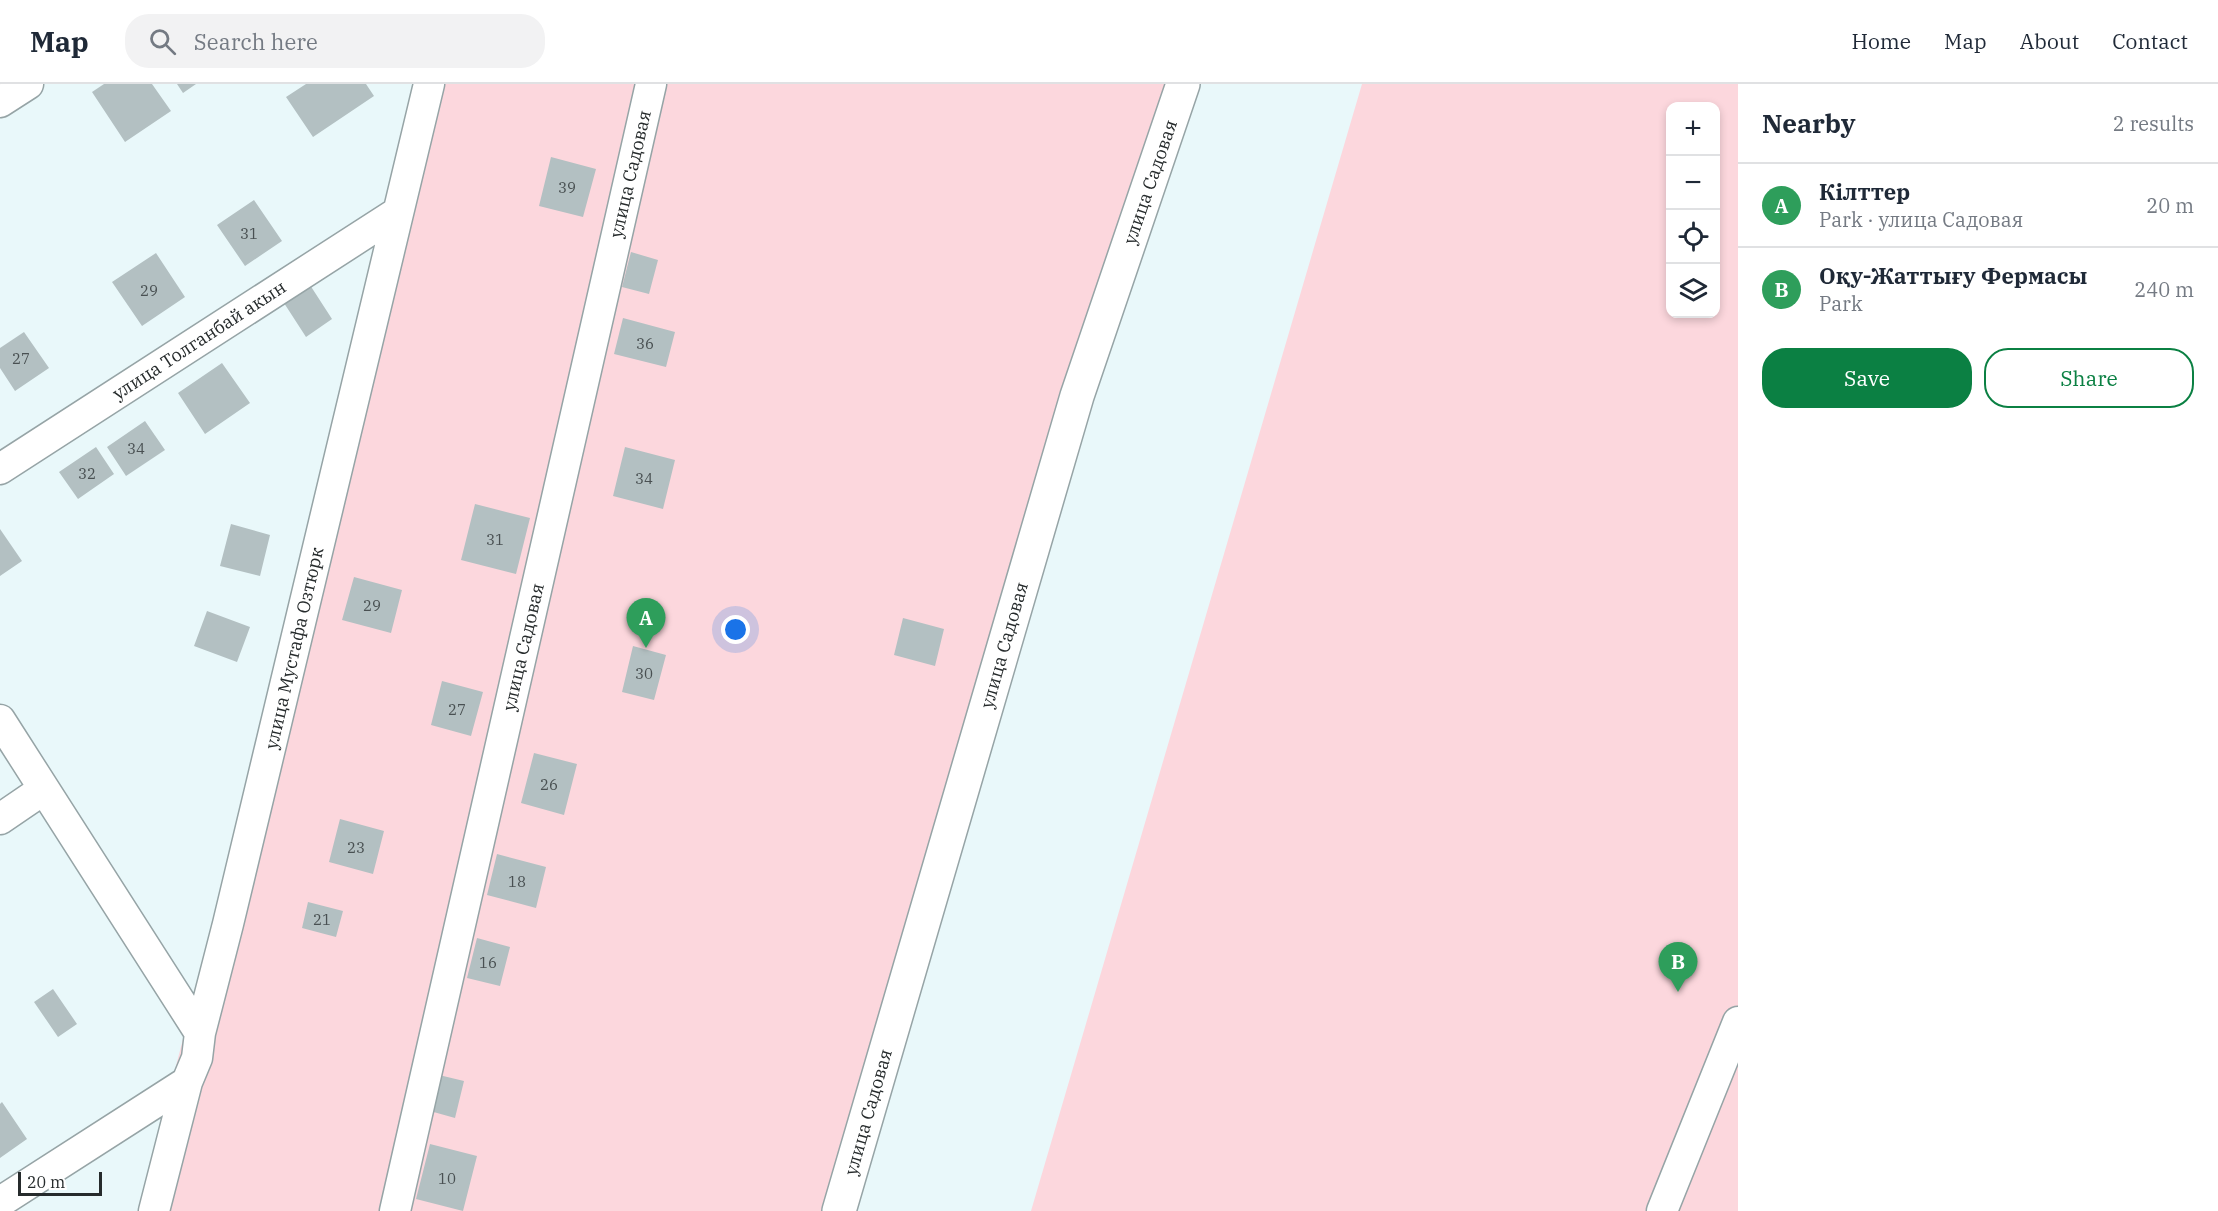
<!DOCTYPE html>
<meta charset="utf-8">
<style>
body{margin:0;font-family:"IBM Plex Serif",serif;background:#f2f2f3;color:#1f2937}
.controls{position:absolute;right:18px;top:18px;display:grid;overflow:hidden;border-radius:12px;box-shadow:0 3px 9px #0003}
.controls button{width:54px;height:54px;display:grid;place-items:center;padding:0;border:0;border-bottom:2px solid #e0e1e3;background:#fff;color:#1f2937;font:30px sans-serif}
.scale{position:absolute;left:18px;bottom:15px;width:84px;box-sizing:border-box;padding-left:6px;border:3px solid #262b2c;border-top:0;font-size:16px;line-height:21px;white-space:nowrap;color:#262b2c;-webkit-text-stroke:4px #fff;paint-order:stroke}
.you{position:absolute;left:736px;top:546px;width:21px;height:21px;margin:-15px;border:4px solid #fff;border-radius:50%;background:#1a73e8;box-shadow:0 0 0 9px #1a73e833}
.badge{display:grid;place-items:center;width:39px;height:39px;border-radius:50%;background:#0b8043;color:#fff;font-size:20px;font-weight:700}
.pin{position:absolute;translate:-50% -50px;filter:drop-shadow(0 2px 3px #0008)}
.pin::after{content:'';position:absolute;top:32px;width:21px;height:18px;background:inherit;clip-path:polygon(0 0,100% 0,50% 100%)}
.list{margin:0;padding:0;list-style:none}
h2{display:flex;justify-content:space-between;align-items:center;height:78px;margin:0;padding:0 24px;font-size:26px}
h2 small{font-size:20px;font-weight:400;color:#747a83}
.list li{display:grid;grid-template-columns:39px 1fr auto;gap:18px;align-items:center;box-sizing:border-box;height:84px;padding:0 24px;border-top:2px solid #e0e1e3}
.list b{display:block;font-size:22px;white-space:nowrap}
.list p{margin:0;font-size:20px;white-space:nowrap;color:#747a83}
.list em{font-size:20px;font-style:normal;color:#747a83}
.actions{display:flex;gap:12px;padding:18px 24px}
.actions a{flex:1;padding:14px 0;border:2px solid #0b8043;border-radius:24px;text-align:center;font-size:21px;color:#0b8043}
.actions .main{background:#0b8043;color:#fff}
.icon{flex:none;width:33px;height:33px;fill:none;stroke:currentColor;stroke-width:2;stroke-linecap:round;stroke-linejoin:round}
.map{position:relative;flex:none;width:1738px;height:1127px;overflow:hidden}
header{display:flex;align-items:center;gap:36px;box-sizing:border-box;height:84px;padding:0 30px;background:#fff;border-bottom:2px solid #e0e1e3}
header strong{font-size:28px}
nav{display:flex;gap:33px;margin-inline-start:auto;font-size:21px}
.search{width:420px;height:54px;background:#f2f2f3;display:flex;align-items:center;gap:15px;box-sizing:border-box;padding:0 21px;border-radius:24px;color:#747a83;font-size:22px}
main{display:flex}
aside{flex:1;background:#fff}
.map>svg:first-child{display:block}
</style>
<header>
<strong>Map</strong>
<div class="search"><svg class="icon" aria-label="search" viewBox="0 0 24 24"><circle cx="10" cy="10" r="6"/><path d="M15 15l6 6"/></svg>Search here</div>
<nav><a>Home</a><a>Map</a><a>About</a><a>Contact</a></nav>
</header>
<main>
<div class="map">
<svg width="1738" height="1127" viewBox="0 0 1738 1127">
<rect width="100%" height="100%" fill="#e9f8fa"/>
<path fill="#fcd7dd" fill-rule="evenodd" d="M 433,0 L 1182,0 L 830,1127 L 138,1127 Z
M 1362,0 L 1738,0 L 1738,1127 L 1031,1127 ZM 1670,22 L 1716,22 L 1716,230 L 1670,230 Z"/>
<path fill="#b3c0c2" d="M 104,0 L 152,0 L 171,27 L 125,58 L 92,8 Z
M 177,0 L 196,0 L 183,9 Z
M 306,0 L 366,0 L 374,12 L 313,53 L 286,13 Z
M 551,73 L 596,85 L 583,133 L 539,122 Z
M 254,116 L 282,157 L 245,182 L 217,141 Z
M 631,168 L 658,176 L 649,210 L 622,203 Z
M 156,169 L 185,213 L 142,242 L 112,198 Z
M 310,201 L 332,235 L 306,253 L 284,219 Z
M 623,234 L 675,248 L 666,283 L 614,270 Z
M 24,248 L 49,284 L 15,307 L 0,284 L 0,264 Z
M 222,279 L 250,319 L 205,350 L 178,309 Z
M 145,337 L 165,366 L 126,392 L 107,363 Z
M 96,363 L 114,390 L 78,415 L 59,388 Z
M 625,363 L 675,376 L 663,425 L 613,412 Z
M 475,420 L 530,434 L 516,490 L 461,476 Z
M 231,440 L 270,451 L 260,492 L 220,482 Z
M 0,445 L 22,477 L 0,492 Z
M 354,493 L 402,506 L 391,549 L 342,536 Z
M 207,527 L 250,543 L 237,578 L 194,562 Z
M 903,534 L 944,545 L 935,582 L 894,571 Z
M 633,562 L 666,571 L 654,616 L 622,608 Z
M 442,597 L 483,608 L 471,652 L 431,641 Z
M 534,669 L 577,680 L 564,731 L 521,719 Z
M 340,735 L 384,747 L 373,790 L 329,778 Z
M 497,770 L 546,783 L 536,824 L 487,811 Z
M 308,818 L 343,827 L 336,853 L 302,844 Z
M 477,854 L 510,863 L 500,902 L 467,894 Z
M 53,905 L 77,940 L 58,953 L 34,918 Z
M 439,991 L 464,997 L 455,1034 L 430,1027 Z
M 2,1018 L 27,1055 L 0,1074 L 0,1020 Z
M 430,1060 L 477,1072 L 463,1127 L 416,1115 Z"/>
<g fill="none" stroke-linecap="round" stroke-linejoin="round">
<g stroke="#96a4a6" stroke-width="33">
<path id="minor" d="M 0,18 L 28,0
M 0,385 L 398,128
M 0,636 L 200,949
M 0,735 L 44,705
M 0,1118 L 187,998
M 154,1127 L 187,998 L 197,974 L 200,949 L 228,840 L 429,0
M 395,1127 L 651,0
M 1662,1127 L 1738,938"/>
</g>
<g stroke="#96a4a6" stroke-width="36">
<path id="tertiary" d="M 839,1127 L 1077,312 L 1183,0"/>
</g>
<use href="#minor" stroke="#fff" stroke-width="30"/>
<use href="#tertiary" stroke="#fff" stroke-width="33"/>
</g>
<g text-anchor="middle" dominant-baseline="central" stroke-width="4.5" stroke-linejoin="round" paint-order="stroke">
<g font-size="15" fill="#495052">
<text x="567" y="103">39</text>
<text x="249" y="149">31</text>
<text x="149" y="206">29</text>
<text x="645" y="259">36</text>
<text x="21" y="274">27</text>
<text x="136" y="364">34</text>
<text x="87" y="389">32</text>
<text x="644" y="394">34</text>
<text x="495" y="455">31</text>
<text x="372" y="521">29</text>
<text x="644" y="589">30</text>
<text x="457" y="625">27</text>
<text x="549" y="700">26</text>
<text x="356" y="763">23</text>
<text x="517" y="797">18</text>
<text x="322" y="835">21</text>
<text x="488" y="878">16</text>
<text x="447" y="1094">10</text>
</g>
<g font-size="18" fill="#262b2c" stroke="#fff">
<text transform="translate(630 90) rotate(-77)">улица Садовая</text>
<text transform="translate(1150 98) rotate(-71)">улица Садовая</text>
<text transform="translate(199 256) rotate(-33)">улица Толганбай акын</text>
<text transform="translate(1004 561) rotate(-74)">улица Садовая</text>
<text transform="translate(523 563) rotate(-77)">улица Садовая</text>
<text transform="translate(294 564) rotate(-77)">улица Мустафа Озтюрк</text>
<text transform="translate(868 1028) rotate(-74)">улица Садовая</text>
</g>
</g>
</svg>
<div class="controls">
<button>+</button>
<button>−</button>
<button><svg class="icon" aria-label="locate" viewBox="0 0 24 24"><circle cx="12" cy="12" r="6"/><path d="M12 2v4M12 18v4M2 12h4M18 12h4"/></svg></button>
<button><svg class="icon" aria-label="layers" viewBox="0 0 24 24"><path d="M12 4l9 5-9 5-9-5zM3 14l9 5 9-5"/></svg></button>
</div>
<div class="scale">20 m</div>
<div class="you"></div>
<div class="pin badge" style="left:646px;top:564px;background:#2e9e5b">A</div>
<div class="pin badge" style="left:1678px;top:908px;background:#2e9e5b">B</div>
</div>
<aside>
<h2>Nearby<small>2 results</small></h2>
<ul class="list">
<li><span class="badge" style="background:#2e9e5b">A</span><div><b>Кілттер</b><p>Park · улица Садовая</p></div><em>20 m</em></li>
<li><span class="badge" style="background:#2e9e5b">B</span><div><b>Оқу-Жаттығу Фермасы</b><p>Park</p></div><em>240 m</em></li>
</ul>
<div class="actions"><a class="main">Save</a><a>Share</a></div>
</aside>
</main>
